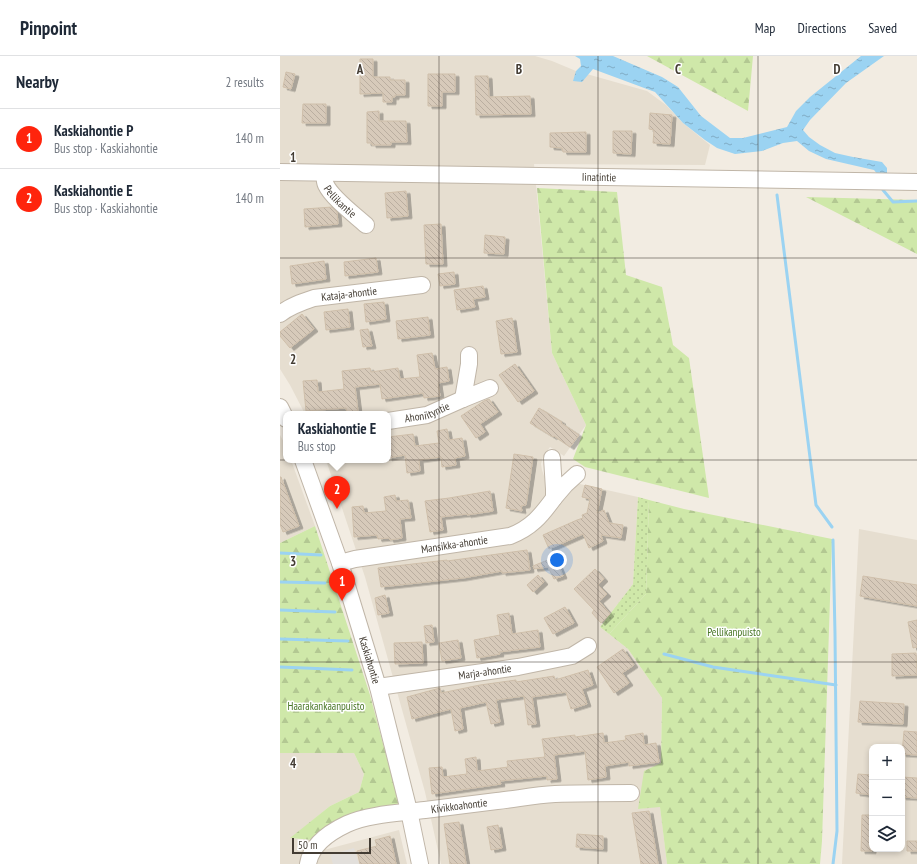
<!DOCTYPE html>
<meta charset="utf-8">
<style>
body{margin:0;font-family:"PT Sans Narrow",sans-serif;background:#f6f6f7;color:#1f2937}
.controls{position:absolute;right:12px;bottom:12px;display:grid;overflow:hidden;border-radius:8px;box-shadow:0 2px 6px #0003}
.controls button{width:36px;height:36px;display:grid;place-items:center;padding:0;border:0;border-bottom:1px solid #e0e1e3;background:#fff;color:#1f2937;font:20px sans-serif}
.scale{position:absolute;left:12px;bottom:10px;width:79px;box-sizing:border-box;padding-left:4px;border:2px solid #433c33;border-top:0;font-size:11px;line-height:14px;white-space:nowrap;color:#433c33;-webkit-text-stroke:3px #fff;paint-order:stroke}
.you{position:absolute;left:277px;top:504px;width:14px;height:14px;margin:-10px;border:3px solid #fff;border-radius:50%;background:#1a73e8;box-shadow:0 0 0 6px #1a73e833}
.badge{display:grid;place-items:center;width:26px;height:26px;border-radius:50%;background:#ff240c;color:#fff;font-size:13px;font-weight:700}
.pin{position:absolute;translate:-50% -33px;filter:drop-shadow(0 1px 2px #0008)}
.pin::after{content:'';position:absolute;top:21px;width:14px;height:12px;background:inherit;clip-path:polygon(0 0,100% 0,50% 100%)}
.popup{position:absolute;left:3px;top:355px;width:108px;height:52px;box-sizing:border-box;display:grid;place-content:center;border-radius:8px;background:#fff;filter:drop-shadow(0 1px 3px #0005);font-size:13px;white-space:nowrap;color:#747a83}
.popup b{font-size:15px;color:#1f2937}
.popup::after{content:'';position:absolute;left:50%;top:100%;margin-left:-8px;border:8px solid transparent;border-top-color:#fff}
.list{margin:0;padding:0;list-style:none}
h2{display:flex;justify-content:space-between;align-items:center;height:52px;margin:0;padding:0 16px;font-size:17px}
h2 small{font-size:13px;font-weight:400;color:#747a83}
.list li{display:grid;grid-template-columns:26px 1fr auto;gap:12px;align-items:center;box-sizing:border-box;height:60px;padding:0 16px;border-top:1px solid #e0e1e3}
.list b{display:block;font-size:15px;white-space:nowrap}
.list p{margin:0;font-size:13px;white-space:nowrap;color:#747a83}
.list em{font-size:13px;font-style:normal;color:#747a83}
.icon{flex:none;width:22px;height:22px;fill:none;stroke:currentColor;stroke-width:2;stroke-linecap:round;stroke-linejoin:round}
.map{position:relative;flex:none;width:637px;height:808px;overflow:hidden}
header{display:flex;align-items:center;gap:24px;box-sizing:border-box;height:56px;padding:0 20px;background:#fff;border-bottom:1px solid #e0e1e3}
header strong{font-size:19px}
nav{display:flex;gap:22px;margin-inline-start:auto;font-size:14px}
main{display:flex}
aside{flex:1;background:#fff}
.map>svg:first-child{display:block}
</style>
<header>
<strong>Pinpoint</strong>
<nav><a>Map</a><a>Directions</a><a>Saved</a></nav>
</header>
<main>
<aside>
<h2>Nearby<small>2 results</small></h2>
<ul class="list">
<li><span class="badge">1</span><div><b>Kaskiahontie P</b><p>Bus stop · Kaskiahontie</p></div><em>140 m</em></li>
<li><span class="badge">2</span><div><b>Kaskiahontie E</b><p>Bus stop · Kaskiahontie</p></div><em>140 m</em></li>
</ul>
</aside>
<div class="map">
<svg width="637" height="808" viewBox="0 0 637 808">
<defs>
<pattern id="grass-dots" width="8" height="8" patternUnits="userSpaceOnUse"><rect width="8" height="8" fill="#cfe8a9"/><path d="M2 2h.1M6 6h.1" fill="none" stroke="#b3c892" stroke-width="1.8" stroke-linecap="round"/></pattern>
<pattern id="forest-firs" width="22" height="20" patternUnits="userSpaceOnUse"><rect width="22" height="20" fill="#cfe8a9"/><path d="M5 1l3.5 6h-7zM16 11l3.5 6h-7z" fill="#b3c892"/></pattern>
<pattern id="water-ripples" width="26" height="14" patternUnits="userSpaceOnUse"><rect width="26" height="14" fill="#9bd3f2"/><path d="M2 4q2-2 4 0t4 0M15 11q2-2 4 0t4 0" fill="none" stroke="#80acc5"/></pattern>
<pattern id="building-back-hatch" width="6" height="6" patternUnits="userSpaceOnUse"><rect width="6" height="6" fill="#d7caba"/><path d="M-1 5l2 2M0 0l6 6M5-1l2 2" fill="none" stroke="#baaea0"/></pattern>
<filter id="shadow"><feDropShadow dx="4" dy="2.5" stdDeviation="0" flood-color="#0004"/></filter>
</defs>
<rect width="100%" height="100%" fill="#f2ece2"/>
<path fill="#e6ded0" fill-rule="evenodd" d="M 0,0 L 255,0 L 272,5 L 296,15 L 367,35 L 386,49 L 403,67 L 430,89 L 425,109 L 254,108 L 272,297 L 306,369 L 284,400 L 270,391 L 263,401 L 261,408 L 262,414 L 264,420 L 358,441 L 353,528 L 320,571 L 348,593 L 382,642 L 381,707 L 358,753 L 380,750 L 387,808 L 161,808 L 145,736 L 85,521 L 46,404 L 108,404 L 108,358 L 25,358 L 10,329 L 0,313 Z
M 0,379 L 6,390 L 6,404 L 11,404 L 35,470 L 0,487 Z
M 579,473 L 637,484 L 637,808 L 562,808 ZM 592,691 L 622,691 L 622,793 L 592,793 Z
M 0,697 L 74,697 L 84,718 L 79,736 L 50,750 L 11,782 L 34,784 L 44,794 L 119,774 L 127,808 L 0,808 Z"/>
<path fill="url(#grass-dots)" d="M 358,441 L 369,444 L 366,538 L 329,578 L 320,571 L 353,528 Z"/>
<path fill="url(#forest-firs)" d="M 367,0 L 473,0 L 468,55 Z
M 257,132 L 337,136 L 346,219 L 382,231 L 393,289 L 409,302 L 429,442 L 305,411 L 293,403 L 306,369 L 272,297 Z
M 526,141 L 637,144 L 637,198 Z
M 369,444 L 404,453 L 552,483 L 542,785 L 540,808 L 387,808 L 380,751 L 358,753 L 364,715 L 381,707 L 382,642 L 348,593 L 329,578 L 366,538 Z
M 35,470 L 90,639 L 119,747 L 107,754 L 34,784 L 10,782 L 50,750 L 79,736 L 84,718 L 74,697 L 0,697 L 0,487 Z"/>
<path fill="#e2dfdb" d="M 74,792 L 79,808 L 53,808 L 50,799 Z"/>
<path fill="url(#water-ripples)" d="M 295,0 L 333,0 L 382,21 L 398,31 L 421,60 L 450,82 L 463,82 L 507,71 L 516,55 L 530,41 L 581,0 L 604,0 L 566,27 L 530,64 L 523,74 L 529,81 L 540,89 L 555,97 L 573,101 L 602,106 L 607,112 L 607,119 L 598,119 L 594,114 L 546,103 L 529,95 L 517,85 L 503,87 L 482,95 L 455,98 L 437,92 L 425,84 L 403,67 L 375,36 L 313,13 L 302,26 L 293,25 L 296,15 L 301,10 L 300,3 Z"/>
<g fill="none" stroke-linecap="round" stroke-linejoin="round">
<path stroke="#9bd3f2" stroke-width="3" d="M 603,134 L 613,146 L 637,145
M 497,139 L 536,449 L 552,471
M 553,484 L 555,578 L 557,775 L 553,808
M 0,497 L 41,499
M 0,526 L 45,527
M 0,554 L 55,556
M 0,583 L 68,585
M 384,598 L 433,611 L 556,629
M 0,611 L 72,614"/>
</g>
<path fill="url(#building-back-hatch)" stroke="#cfbfaa" filter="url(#shadow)" d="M 80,3 L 93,3 L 93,21 L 110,21 L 110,24 L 125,24 L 125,39 L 115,39 L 115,41 L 112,41 L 112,46 L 103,46 L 103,37 L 80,38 Z
M 6,16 L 15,18 L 11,33 L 3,31 Z
M 148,18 L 175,18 L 175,36 L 162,36 L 162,50 L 148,50 Z
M 195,20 L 208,20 L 209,41 L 250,40 L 251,58 L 196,59 Z
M 23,48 L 46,48 L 46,67 L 22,67 Z
M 99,55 L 99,65 L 126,65 L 127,86 L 111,86 L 111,89 L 92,89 L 92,87 L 87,87 L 87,56 Z
M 370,57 L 392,59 L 390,88 L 373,87 L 374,74 L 369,73 Z
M 333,75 L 352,75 L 351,98 L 333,97 Z
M 306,76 L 306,96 L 283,96 L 282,92 L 270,91 L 270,77 Z
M 126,135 L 128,160 L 107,162 L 105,137 Z
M 52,151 L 57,156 L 58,168 L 25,171 L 24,153 Z
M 161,168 L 163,208 L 146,208 L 144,169 Z
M 205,179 L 225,181 L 224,198 L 204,197 Z
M 96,202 L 98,216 L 65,220 L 64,206 Z
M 44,205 L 46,223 L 12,228 L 10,210 Z
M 174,216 L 175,228 L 160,230 L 158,218 Z
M 203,230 L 205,241 L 193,243 L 195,251 L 177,254 L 174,234 Z
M 104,246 L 106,263 L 86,266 L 84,248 Z
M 68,253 L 70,271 L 46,274 L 44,256 Z
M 22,258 L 34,273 L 10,292 L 0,280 L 0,276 Z
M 148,261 L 150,279 L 118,283 L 116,265 Z
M 232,262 L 237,296 L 221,298 L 216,265 Z
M 88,273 L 92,290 L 83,291 L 80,274 Z
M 152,297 L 155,313 L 167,311 L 169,325 L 158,327 L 160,340 L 144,342 L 143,337 L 102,343 L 100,328 L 75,331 L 78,355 L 67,356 L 66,352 L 26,355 L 23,325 L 37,324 L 38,336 L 64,333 L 62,315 L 90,312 L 91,316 L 118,312 L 120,323 L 140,321 L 137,299 Z
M 235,308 L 254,335 L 238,346 L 219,319 Z
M 209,343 L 218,356 L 200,368 L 205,376 L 196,382 L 181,360 L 204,345 Z
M 259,352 L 282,366 L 281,367 L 299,379 L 290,391 L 274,380 L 273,381 L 250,367 Z
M 167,373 L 169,384 L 182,382 L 185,400 L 175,402 L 176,409 L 162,411 L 161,401 L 139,404 L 140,415 L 127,417 L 125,399 L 108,402 L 108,381 L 133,378 L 135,390 L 159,387 L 157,375 Z
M 234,398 L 253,401 L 246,449 L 241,450 L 242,455 L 226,452 Z
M 0,421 L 1,421 L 19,470 L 3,476 L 0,468 Z
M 305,429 L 322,433 L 317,457 L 324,454 L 329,467 L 343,469 L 341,482 L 321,479 L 323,485 L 309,492 L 303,478 L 269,493 L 263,479 L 297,464 L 303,462 L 302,459 L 307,457 L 310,443 L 302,441 Z
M 210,435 L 213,455 L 187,459 L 187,458 L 161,461 L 163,474 L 150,476 L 145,445 L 169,442 Z
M 115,439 L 116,445 L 128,444 L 131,462 L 120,463 L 122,482 L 110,484 L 109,482 L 98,483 L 97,479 L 74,481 L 72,451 L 83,450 L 84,457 L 106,455 L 104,441 Z
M 247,494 L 250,514 L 222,517 L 222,515 L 183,522 L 101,531 L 98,512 L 167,504 L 167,505 Z
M 275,501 L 283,520 L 274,523 L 268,511 L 254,513 L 253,510 Z
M 315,513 L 324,523 L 318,529 L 327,538 L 319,545 L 330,558 L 321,567 L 312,557 L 314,554 L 294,533 Z
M 258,519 L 264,526 L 253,536 L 247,529 Z
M 583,520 L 637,529 L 637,550 L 580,540 Z
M 105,539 L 109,557 L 98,559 L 95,542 Z
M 285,551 L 294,567 L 273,578 L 264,562 Z
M 229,557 L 232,578 L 258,574 L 260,591 L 219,596 L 220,598 L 197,602 L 194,584 L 220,579 L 217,559 Z
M 637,564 L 637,591 L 633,592 L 628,566 Z
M 152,569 L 154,586 L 146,587 L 144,570 Z
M 178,584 L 181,602 L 162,605 L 159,587 Z
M 142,586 L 143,607 L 115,608 L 114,587 Z
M 343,593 L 354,609 L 342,617 L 349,627 L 334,637 L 317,611 Z
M 636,597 L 637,619 L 612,620 L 612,598 Z
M 308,614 L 313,629 L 302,633 L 307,648 L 291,653 L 286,636 L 252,641 L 256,668 L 248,669 L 244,640 L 216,644 L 220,666 L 211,668 L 206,646 L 180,652 L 183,673 L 175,675 L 171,653 L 132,663 L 127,641 L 160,632 L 161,637 L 200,629 L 236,624 L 236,626 L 274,620 L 275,624 Z
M 580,645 L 624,648 L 623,668 L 578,666 Z
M 624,675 L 637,676 L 637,699 L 622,698 Z
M 323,677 L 324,687 L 346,684 L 345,680 L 363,677 L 364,689 L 376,687 L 379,706 L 349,710 L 349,706 L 325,710 L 326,721 L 308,724 L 305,695 L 274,699 L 277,723 L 267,724 L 267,720 L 220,725 L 221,728 L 152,738 L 149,712 L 162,711 L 163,721 L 187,718 L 185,703 L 196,701 L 197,715 L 228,711 L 227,705 L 265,701 L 262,683 L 295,679 L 295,681 Z
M 578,718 L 592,719 L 592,739 L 576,737 Z
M 622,721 L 637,722 L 637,742 L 622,741 Z
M 369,755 L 378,808 L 361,808 L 352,757 Z
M 582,759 L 592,759 L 592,795 L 581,795 Z
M 179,766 L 186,808 L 170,808 L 164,768 Z
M 218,769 L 222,792 L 211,794 L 207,771 Z
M 297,778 L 323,780 L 323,793 L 296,791 Z
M 110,780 L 116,808 L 80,808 L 77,795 L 97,790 L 95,784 Z
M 627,785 L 637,785 L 637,795 L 627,795 Z"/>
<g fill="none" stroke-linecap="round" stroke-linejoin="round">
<g stroke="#c0b6a8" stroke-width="18">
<g id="minor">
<path id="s1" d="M 0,116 L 637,126"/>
<path id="s2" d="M 44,117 C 45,120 44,125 46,129 C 52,142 75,159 86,169"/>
<path id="s3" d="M 0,258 C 10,250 22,246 34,242 L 142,229"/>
<path d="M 189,299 L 189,308 L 183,343 L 210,332"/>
<path d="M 0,351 L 6,363"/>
<path id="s4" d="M 108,365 L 147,359 L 183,343"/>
<path d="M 272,402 L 274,433 L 274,442 L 286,428 L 297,418"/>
<path id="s5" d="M 23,404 L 60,507 L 98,631 L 129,755 L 140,808"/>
<path id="s6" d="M 60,507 L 75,503 L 230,480 C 251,472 261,460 274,442"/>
<path id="s7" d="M 98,631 L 238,611 L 292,600 L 308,590"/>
<path id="s8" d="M 28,808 C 31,789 50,776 67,768 C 88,758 121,757 145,754 C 169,751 193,748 217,745 C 236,743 255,739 275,738 C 300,737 326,737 351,737"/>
</g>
</g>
<use href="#minor" stroke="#fff" stroke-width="16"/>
</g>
<path fill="none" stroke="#433c33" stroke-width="1" stroke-opacity="0.55" d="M 159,0 L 159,808M 318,0 L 318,808M 478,0 L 478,808M 0,202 L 637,202M 0,404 L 637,404M 0,606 L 637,606"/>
<g text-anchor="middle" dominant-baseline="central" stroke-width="3" stroke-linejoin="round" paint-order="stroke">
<g font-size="11" fill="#433c33" stroke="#fff">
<text stroke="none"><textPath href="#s1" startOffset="319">Iinatintie</textPath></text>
<text stroke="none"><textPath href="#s2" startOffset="34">Pellikantie</textPath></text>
<text stroke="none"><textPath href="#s3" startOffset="73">Kataja-ahontie</textPath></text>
<text stroke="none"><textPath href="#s4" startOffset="40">Ahoniityntie</textPath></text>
<text stroke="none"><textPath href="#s6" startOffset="116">Mansikka-ahontie</textPath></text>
<text stroke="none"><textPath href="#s5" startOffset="211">Kaskiahontie</textPath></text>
<text stroke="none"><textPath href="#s7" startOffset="108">Marja-ahontie</textPath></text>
<text stroke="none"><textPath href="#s8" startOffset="172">Kivikkoahontie</textPath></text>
</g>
<g font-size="11" fill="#487625" stroke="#fff">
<text x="454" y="576">Pellikanpuisto</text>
<text x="46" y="650">Haarakankaanpuisto</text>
</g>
</g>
<g font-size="13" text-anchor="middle" font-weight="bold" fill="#433c33" stroke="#fff" stroke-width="3" stroke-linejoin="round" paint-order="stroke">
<text x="80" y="18">A</text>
<text x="239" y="18">B</text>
<text x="398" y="18">C</text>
<text x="557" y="18">D</text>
<text x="13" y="106">1</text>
<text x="13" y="308">2</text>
<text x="13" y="510">3</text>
<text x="13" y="712">4</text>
</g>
</svg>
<div class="controls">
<button>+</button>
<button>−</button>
<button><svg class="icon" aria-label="layers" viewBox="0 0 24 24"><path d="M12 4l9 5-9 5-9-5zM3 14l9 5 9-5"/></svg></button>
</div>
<div class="scale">50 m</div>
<div class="you"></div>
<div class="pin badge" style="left:62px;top:545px">1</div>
<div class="pin badge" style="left:57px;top:453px">2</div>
<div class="popup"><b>Kaskiahontie E</b>Bus stop</div>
</div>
</main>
